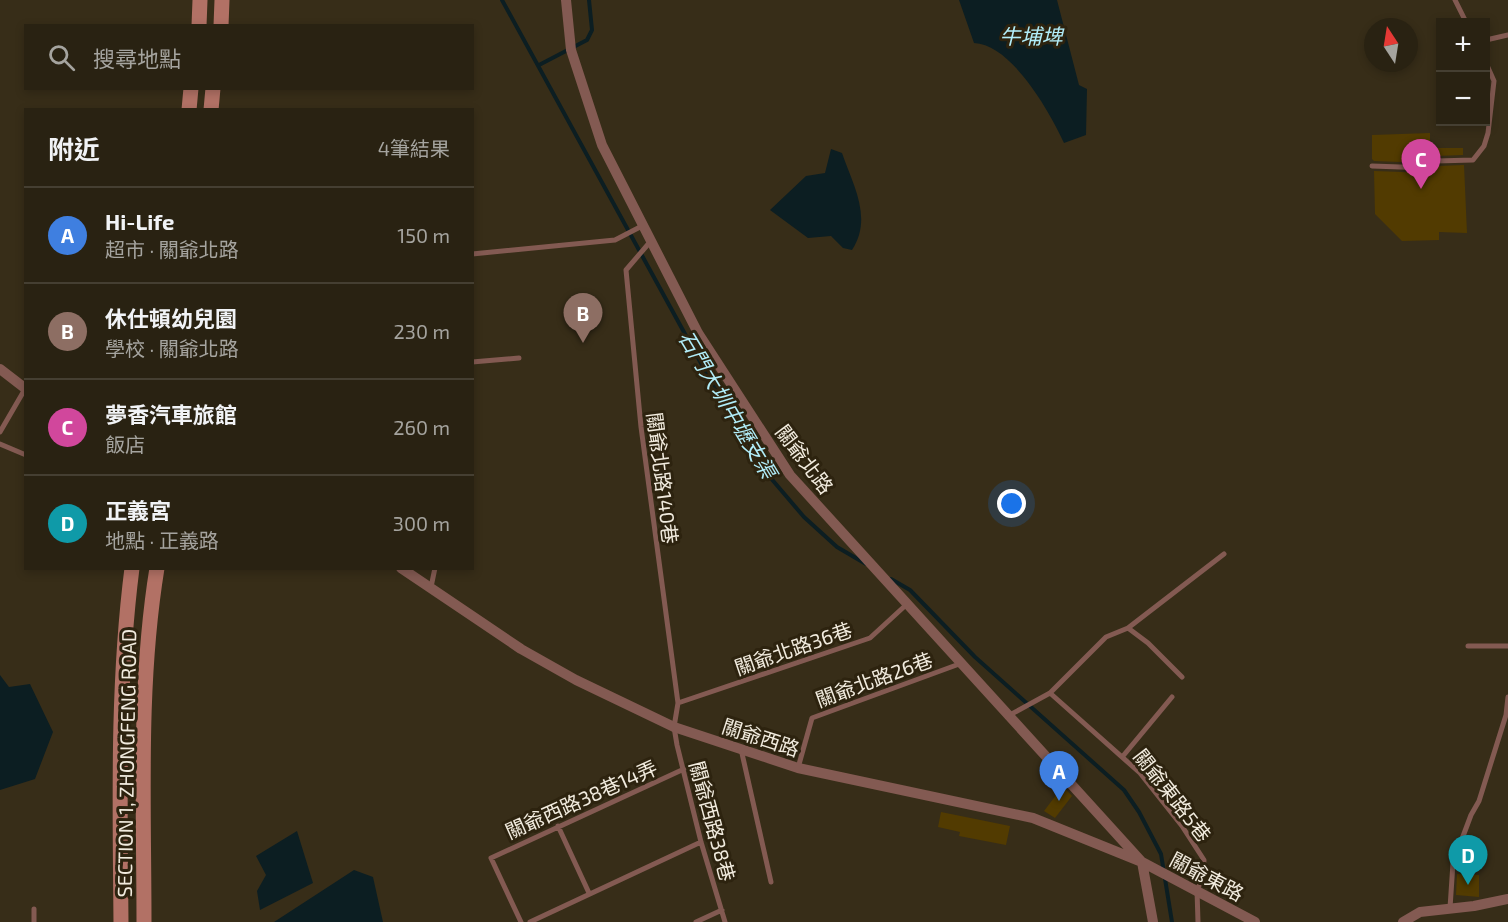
<!DOCTYPE html>
<html lang="zh-TW">
<meta charset="utf-8">
<style>
body{margin:0;font-family:"Exo 2","Noto Sans TC",sans-serif;background:#352f20;color:#f1f3f6}
.controls{position:absolute;right:18px;top:18px;display:grid;overflow:hidden;border-radius:0px;box-shadow:0 3px 9px #0003}
.controls button{width:54px;height:54px;display:grid;place-items:center;padding:0;border:0;border-bottom:2px solid #453f32;background:#292212;color:#f1f3f6;font:30px sans-serif}
.compass{position:absolute;left:1364px;top:18px;width:54px;height:54px;border-radius:50%;background:#292212;box-shadow:0 3px 9px #0003;rotate:348deg}
.you{position:absolute;left:1012px;top:504px;width:21px;height:21px;margin:-15px;border:4px solid #fff;border-radius:50%;background:#1a73e8;box-shadow:0 0 0 9px #1a73e833}
.badge{display:grid;place-items:center;width:39px;height:39px;border-radius:50%;background:#ceb837;color:#fff;font-size:20px;font-weight:700}
.pin{position:absolute;translate:-50% -50px;filter:drop-shadow(0 2px 3px #0008)}
.pin::after{content:'';position:absolute;top:32px;width:21px;height:18px;background:inherit;clip-path:polygon(0 0,100% 0,50% 100%)}
.list{margin:0;padding:0;list-style:none}
h2{display:flex;justify-content:space-between;align-items:center;height:78px;margin:0;padding:0 24px;font-size:26px}
h2 small{font-size:20px;font-weight:400;color:#a5a49f}
.list li{display:grid;grid-template-columns:39px 1fr auto;gap:18px;align-items:center;box-sizing:border-box;height:96px;padding:0 24px;border-top:2px solid #453f32}
.list b{display:block;font-size:22px;white-space:nowrap}
.list p{margin:0;font-size:20px;white-space:nowrap;color:#a5a49f}
.list em{font-size:20px;font-style:normal;color:#a5a49f}
.icon{flex:none;width:33px;height:33px;fill:none;stroke:currentColor;stroke-width:2;stroke-linecap:round;stroke-linejoin:round}
.map{position:relative;flex:none;width:1508px;height:922px;overflow:hidden}
.search{position:absolute;background:#292212;box-shadow:0 3px 9px #0003;left:24px;top:24px;width:450px;height:66px;display:flex;align-items:center;gap:15px;box-sizing:border-box;padding:0 21px;border-radius:0px;color:#a5a49f;font-size:22px}
.panel{position:absolute;background:#292212;box-shadow:0 3px 9px #0003;left:24px;top:108px;width:450px;height:462px;border-radius:0px}
.map>svg:first-child{display:block}
</style>
<div class="map">
<svg width="1508" height="922" viewBox="0 0 1508 922">
<rect width="100%" height="100%" fill="#372d18"/>
<path fill="#0c1e22" d="M 959,0 L 1057,0 L 1079,85 L 1087,89 L 1086,135 L 1064,143 C 1050,112 1011,44 974,43 Z
M 831,149 L 842,153 C 853,185 873,218 852,250 L 843,248 L 831,236 L 808,238 L 770,210 L 806,176 L 825,173 Z
M 0,675 L 9,687 L 30,684 L 53,732 L 35,779 L 0,790 Z
M 297,831 L 313,883 L 260,910 L 257,891 L 266,875 L 256,856 Z
M 354,870 L 373,877 L 383,922 L 274,922 Z"/>
<g fill="none" stroke-linecap="round" stroke-linejoin="round">
<path stroke="#0c1e22" stroke-width="4" d="M 502,0 L 702,365 L 769,476 L 804,517 L 837,547 L 866,564
M 539,65 L 587,40 L 592,30 L 589,0
M 891,579 L 910,590 L 975,657 L 1124,790 L 1139,812 L 1161,854 L 1172,922"/>
</g>
<path fill="#523b01" d="M 1430,133 L 1430,148 L 1463,148 L 1463,155 L 1436,156 L 1427,163 L 1374,161 L 1372,159 L 1372,135 Z
M 1464,165 L 1467,233 L 1439,232 L 1439,240 L 1402,241 L 1375,214 L 1374,171 L 1429,173 L 1438,166 Z
M 1063,786 L 1072,796 L 1055,818 L 1044,811 Z
M 941,812 L 1010,826 L 1006,845 L 959,836 L 960,832 L 938,827 Z
M 1457,874 L 1479,875 L 1479,897 L 1456,895 Z"/>
<g fill="none" stroke-linecap="round" stroke-linejoin="round">
<path stroke="#835a52" stroke-width="5" d="M 1455,0 L 1466,22
M 1486,40 L 1508,35
M 1372,166 L 1429,168 L 1436,161 L 1473,160 L 1484,146 L 1488,133 L 1494,81 L 1486,63
M 650,242 L 626,270 L 641,427 L 678,703 L 674,727 L 677,745 L 701,842 L 725,922
M 472,254 L 615,240 L 642,226
M 472,362 L 519,358
M 0,432 L 25,389
M 0,444 L 26,455
M 431,587 L 435,568
M 1128,628 L 1224,554
M 1468,646 L 1508,646
M 1050,693 L 1106,637 L 1128,628 L 1148,643 L 1182,677
M 678,703 L 870,638 L 907,604
M 1008,716 L 1050,693 L 1140,773 L 1182,826 L 1204,860 L 1203,877 L 1197,890 L 1198,922
M 741,749 L 771,882
M 1123,756 L 1172,697
M 798,768 L 812,718 L 962,663
M 558,826 L 589,893
M 1450,908 L 1453,863 L 1471,815 L 1479,801 L 1506,715 L 1508,697
M 34,922 L 34,909
M 521,922 L 491,858 L 684,769
M 530,922 L 701,842
M 696,922 L 722,910"/>
<path stroke="#835a52" stroke-width="10" d="M 566,0 L 571,50 L 602,145 L 698,333 L 790,475 L 1142,862
M 0,369 L 26,389
M 401,568 L 521,649 L 576,680 L 674,727 L 798,768 L 1033,818 L 1142,862 L 1255,922
M 1142,862 L 1153,922
M 1403,922 L 1420,912 L 1474,906 L 1508,899"/>
<path stroke="#b27165" stroke-width="15" d="M 199,26 L 200,0
M 221,26 L 222,0
M 189,110 L 191,88
M 211,110 L 213,88
M 121,922 C 120,804 117,686 132,568
M 144,922 C 144,804 138,685 157,568"/>
</g>
<g text-anchor="middle" dominant-baseline="central" stroke-width="6" stroke-linejoin="round" paint-order="stroke">
<g font-size="20" fill="#f1ebde" stroke="#2d230f">
<text transform="translate(805 459) rotate(53)">關爺北路</text>
<text transform="translate(663 478) rotate(83)">關爺北路140巷</text>
<text transform="translate(793 648) rotate(-19)">關爺北路36巷</text>
<text transform="translate(874 679) rotate(-20)">關爺北路26巷</text>
<text transform="translate(761 737) rotate(18)">關爺西路</text>
<text transform="translate(126 763) rotate(-89)">SECTION 1, ZHONGFENG ROAD</text>
<text transform="translate(1173 795) rotate(52)">關爺東路5巷</text>
<text transform="translate(581 799) rotate(-24)">關爺西路38巷14弄</text>
<text transform="translate(713 821) rotate(75)">關爺西路38巷</text>
<text transform="translate(1207 876) rotate(28)">關爺東路</text>
</g>
<g font-size="21" font-style="italic" fill="#b1edf9" stroke="#2d230f">
<text x="1031" y="35">牛埔埤</text>
<text transform="translate(728 404) rotate(59)">石門大圳中壢支渠</text>
</g>
</g>
</svg>
<div class="controls">
<button>+</button>
<button>−</button>
</div>
<svg class="compass" viewBox="-18 -18 36 36"><path d="M0-13l5 13h-10z" fill="#e53935"/><path d="M0 13l5-13h-10z" fill="#a5a49f"/></svg>
<div class="you"></div>
<div class="pin badge" style="left:1059px;top:801px;background:#3f7fe0">A</div>
<div class="pin badge" style="left:583px;top:343px;background:#8d6e63">B</div>
<div class="pin badge" style="left:1421px;top:189px;background:#d1479c">C</div>
<div class="pin badge" style="left:1468px;top:885px;background:#0f9aa8">D</div>
<div class="search"><svg class="icon" aria-label="search" viewBox="0 0 24 24"><circle cx="10" cy="10" r="6"/><path d="M15 15l6 6"/></svg>搜尋地點</div>
<section class="panel">
<h2>附近<small>4筆結果</small></h2>
<ul class="list">
<li><span class="badge" style="background:#3f7fe0">A</span><div><b>Hi-Life</b><p>超市 · 關爺北路</p></div><em>150 m</em></li>
<li><span class="badge" style="background:#8d6e63">B</span><div><b>休仕頓幼兒園</b><p>學校 · 關爺北路</p></div><em>230 m</em></li>
<li><span class="badge" style="background:#d1479c">C</span><div><b>夢香汽車旅館</b><p>飯店</p></div><em>260 m</em></li>
<li><span class="badge" style="background:#0f9aa8">D</span><div><b>正義宮</b><p>地點 · 正義路</p></div><em>300 m</em></li>
</ul>
</section>
</div>
